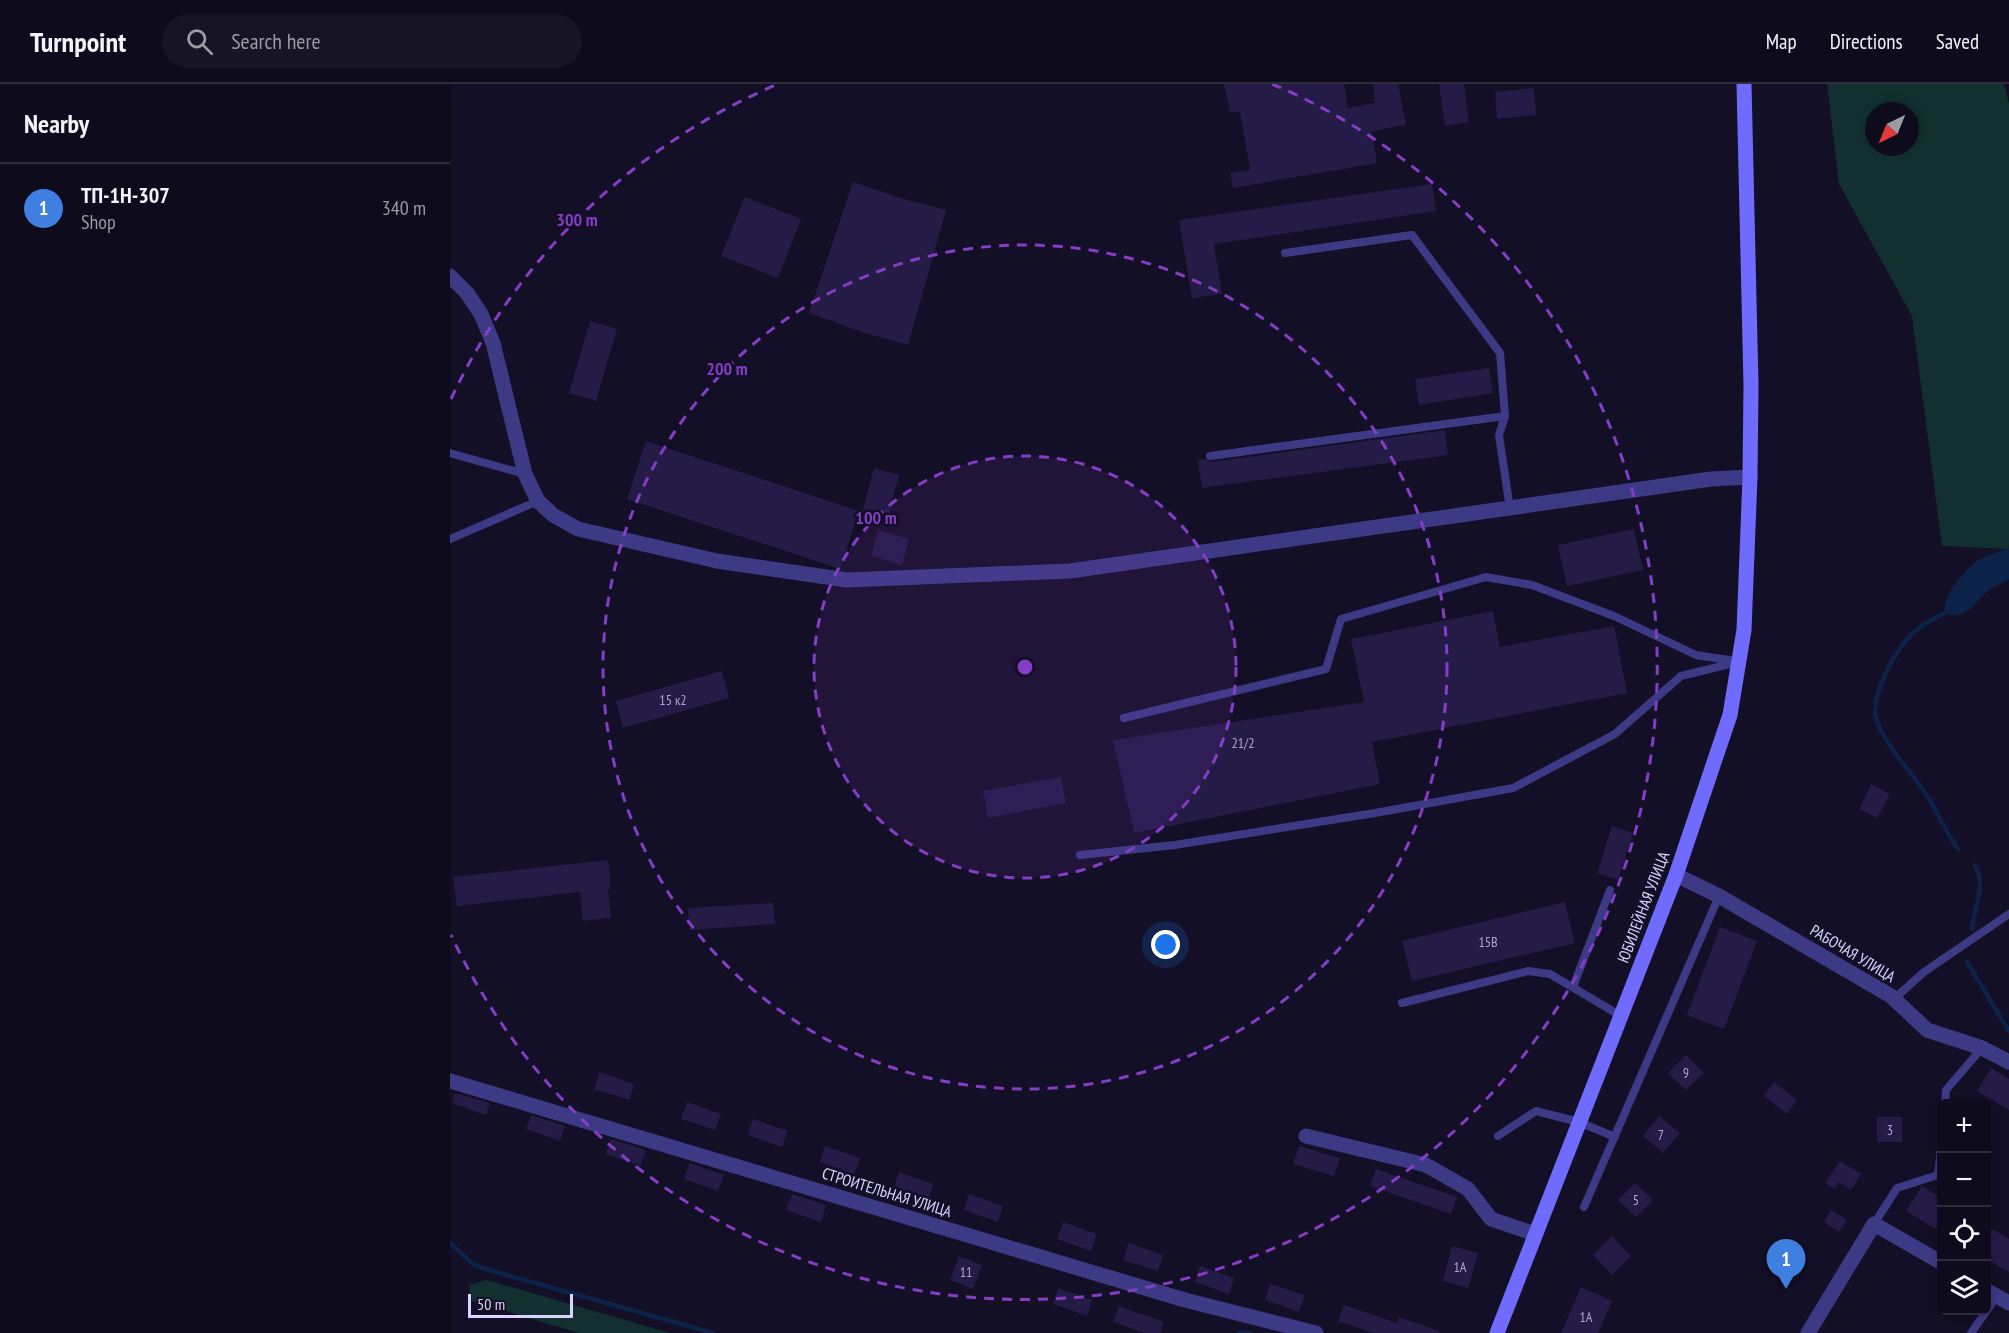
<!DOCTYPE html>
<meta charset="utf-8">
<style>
body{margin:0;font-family:"PT Sans Narrow",sans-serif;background:#171425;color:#f1f3f6}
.controls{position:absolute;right:18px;bottom:18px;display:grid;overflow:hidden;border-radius:9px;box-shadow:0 3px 9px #0003}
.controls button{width:54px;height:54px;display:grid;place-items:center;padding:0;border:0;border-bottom:2px solid #2e2b3b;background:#0e0b1c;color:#f1f3f6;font:30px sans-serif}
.compass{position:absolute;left:1415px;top:18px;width:54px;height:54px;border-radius:50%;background:#0e0b1c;box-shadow:0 3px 9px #0003;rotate:223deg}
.scale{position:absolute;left:18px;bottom:15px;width:105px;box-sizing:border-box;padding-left:6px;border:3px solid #d9d4ff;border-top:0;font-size:16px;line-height:21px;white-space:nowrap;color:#d9d4ff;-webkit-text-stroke:4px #130f26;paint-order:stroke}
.you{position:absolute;left:716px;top:861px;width:21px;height:21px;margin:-15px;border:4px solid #fff;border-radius:50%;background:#1a73e8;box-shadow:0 0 0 9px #1a73e833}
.badge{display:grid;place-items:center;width:39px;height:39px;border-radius:50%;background:#00e5ff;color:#fff;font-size:20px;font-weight:700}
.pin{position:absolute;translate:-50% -50px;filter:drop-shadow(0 2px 3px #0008)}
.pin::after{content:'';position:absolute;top:32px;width:21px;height:18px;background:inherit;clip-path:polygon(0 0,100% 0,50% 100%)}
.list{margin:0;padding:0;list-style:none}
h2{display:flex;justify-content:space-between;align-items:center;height:78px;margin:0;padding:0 24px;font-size:26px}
h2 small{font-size:20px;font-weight:400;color:#9b9ba3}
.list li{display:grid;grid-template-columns:39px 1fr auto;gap:18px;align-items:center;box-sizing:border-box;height:90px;padding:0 24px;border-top:2px solid #2e2b3b}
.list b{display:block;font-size:22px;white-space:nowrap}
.list p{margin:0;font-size:20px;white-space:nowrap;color:#9b9ba3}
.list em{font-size:20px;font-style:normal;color:#9b9ba3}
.icon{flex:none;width:33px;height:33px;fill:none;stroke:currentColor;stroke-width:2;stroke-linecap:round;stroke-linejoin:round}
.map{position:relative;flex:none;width:1559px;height:1249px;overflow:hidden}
header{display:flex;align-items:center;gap:36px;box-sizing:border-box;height:84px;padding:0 30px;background:#0e0b1c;border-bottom:2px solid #2e2b3b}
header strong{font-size:28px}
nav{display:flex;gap:33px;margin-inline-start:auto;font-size:21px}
.search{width:420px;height:54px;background:#171425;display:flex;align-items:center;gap:15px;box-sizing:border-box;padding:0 21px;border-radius:33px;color:#9b9ba3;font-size:22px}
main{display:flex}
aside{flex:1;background:#0e0b1c}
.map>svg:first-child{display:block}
</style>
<header>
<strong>Turnpoint</strong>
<div class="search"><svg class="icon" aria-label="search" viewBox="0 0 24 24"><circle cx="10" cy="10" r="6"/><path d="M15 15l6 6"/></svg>Search here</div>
<nav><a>Map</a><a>Directions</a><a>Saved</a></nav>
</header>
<main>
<aside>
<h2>Nearby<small></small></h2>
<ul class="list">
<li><span class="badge" style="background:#3f7fe0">1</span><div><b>ТП-1Н-307</b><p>Shop</p></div><em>340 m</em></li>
</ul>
</aside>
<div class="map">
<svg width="1559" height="1249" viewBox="0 0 1559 1249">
<rect width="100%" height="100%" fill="#130f26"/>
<path fill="#12302f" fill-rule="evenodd" d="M 1377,0 L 1554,0 L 1559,20 L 1559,465 L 1492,462 L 1462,232 L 1389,100 ZM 1424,27 L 1460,27 L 1460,63 L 1424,63 Z
M 37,1196 L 220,1249 L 129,1249 L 22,1217 L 19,1201 Z"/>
<path fill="#0c2248" d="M 1559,464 L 1559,495 C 1554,499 1547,501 1542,504 C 1526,514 1518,539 1495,529 C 1490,514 1515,486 1527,477 C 1536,471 1549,468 1559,464 Z"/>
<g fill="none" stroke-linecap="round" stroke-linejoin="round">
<path stroke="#0c2248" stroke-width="4.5" d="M 1495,529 C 1484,534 1473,540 1464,548 C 1446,564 1418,614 1427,638 C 1438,664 1460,687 1476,710 C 1487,726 1497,751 1508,765
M 1522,845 C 1524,824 1537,800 1525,781
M 1517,878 L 1559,947
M 0,1159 L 23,1180 L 32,1184 L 263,1249
M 789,1249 L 800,1249"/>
</g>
<path fill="#241b47" d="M 774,0 L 894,0 L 898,24 L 925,19 L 923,0 L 948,0 L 956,41 L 922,47 L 927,79 L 783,104 L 780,89 L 800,86 L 790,28 L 780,29 Z
M 989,0 L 1014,0 L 1019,38 L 995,42 Z
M 1084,4 L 1086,31 L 1047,35 L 1045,8 Z
M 403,98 L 453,115 L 496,126 L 458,261 L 415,249 L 359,229 Z
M 982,100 L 986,127 L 764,160 L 772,210 L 742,214 L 729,136 Z
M 295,113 L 351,135 L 328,194 L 271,172 Z
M 140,237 L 167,245 L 146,317 L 119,309 Z
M 1039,284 L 1043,309 L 969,321 L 965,295 Z
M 995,346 L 998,371 L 752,404 L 748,376 L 755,375 L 761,378 Z
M 196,357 L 409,427 L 390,485 L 177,415 Z
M 424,384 L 449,391 L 437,436 L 412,429 Z
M 1184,445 L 1193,486 L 1117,502 L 1108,461 Z
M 428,446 L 459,455 L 452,481 L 421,472 Z
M 1043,527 L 1050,563 L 1164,542 L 1177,609 L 922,658 L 930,700 L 684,749 L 663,656 L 914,618 L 901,555 Z
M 272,587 L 279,614 L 173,644 L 166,617 Z
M 611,693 L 616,719 L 538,734 L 533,707 Z
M 1421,700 L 1440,710 L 1427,734 L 1409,725 Z
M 1162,742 L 1183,749 L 1168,796 L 1147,789 Z
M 158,776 L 161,805 L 158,805 L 161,834 L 133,837 L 130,808 L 7,822 L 3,793 Z
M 1115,818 L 1125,859 L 962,897 L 952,857 Z
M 323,819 L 325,840 L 240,846 L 238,824 Z
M 1270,843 L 1307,857 L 1274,945 L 1237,931 Z
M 1236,971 L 1254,989 L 1236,1006 L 1218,989 Z
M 1541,984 L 1559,995 L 1559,1026 L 1527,1007 Z
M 150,988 L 184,1000 L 179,1016 L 144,1005 Z
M 1324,998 L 1347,1016 L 1337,1030 L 1314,1012 Z
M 5,1009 L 40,1019 L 36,1031 L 2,1019 Z
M 237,1018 L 271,1030 L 265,1046 L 231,1035 Z
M 81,1031 L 115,1042 L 110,1057 L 76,1045 Z
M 1209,1032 L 1230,1049 L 1213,1069 L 1193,1052 Z
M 1427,1033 L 1452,1033 L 1452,1058 L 1427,1058 Z
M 303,1035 L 338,1047 L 332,1063 L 298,1051 Z
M 161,1055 L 196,1066 L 190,1082 L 156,1070 Z
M 375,1062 L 410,1074 L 404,1090 L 370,1078 Z
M 849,1062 L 890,1074 L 884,1092 L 843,1080 Z
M 1390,1077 L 1411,1090 L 1401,1106 L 1389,1098 L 1385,1105 L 1375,1099 Z
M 240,1079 L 274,1091 L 268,1107 L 234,1095 Z
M 926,1085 L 1007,1113 L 1001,1130 L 920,1102 Z
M 449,1088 L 483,1100 L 478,1117 L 444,1105 Z
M 1185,1099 L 1203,1116 L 1186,1133 L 1168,1116 Z
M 1472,1102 L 1491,1114 L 1491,1148 L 1456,1127 Z
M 342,1110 L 376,1121 L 371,1138 L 336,1126 Z
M 519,1110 L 553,1122 L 548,1138 L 514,1126 Z
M 1381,1126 L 1397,1136 L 1389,1148 L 1374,1138 Z
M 613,1138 L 647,1150 L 641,1167 L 607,1155 Z
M 1536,1141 L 1559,1155 L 1559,1188 L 1536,1175 Z
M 1162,1152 L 1181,1172 L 1162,1191 L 1143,1171 Z
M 679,1159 L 713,1171 L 708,1187 L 673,1176 Z
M 1002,1162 L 1028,1169 L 1018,1204 L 993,1197 Z
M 509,1172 L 532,1181 L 523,1205 L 500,1196 Z
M 750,1182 L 784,1194 L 779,1210 L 745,1198 Z
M 820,1200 L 855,1211 L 849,1228 L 815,1216 Z
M 1131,1203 L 1162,1217 L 1148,1249 L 1111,1249 Z
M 608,1204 L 642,1216 L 637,1232 L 603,1220 Z
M 894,1221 L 947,1239 L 949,1233 L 989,1247 L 989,1249 L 924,1249 L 888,1237 Z
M 669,1222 L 714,1238 L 710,1249 L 695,1249 L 663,1238 Z"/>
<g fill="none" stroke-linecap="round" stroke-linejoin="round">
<path stroke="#3d3a85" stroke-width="8" d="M 835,169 L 962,151 L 1050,269 L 1055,332 L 1049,351 L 1060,425
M 0,369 L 75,390
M 760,372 L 1055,332
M 0,455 L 88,417
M 674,634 L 876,585 L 891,535 L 1036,493 L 1082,501 L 1164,532 L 1246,571 L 1285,577
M 630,771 L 725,761 L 925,729 L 1063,704 L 1165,650 L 1231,592 L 1288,578
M 1123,903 L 1160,806
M 1444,915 L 1474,888 L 1559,830
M 952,919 L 1078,887 L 1100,890 L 1171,932
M 1495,1020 L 1496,1006 L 1532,964
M 1048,1052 L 1086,1027 L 1129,1038 L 1165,1053
M 1134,1123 L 1269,812
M 1424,1140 L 1447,1104 L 1488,1091 L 1492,1054
M 1521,1249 L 1547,1212"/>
<path stroke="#3d3a85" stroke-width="15" d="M 0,192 L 17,209 L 31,230 L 43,259 L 75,390 L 88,417 L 103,431 L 128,445 L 267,477 L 397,496 L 620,487 L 1261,395 L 1300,393
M 1226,791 L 1269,812 L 1441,912 L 1477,946 L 1532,964 L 1559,978
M 0,997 L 735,1216 L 866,1249
M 856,1052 L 976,1081 L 1018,1105 L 1041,1135 L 1085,1150
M 1536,1206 L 1559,1219
M 1358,1249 L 1424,1140 L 1492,1179"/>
<path stroke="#6f6bff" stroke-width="15" d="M 1047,1249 L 1226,791 L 1280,631 L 1294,546 L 1300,393 L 1301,301 L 1294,0"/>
</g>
<circle cx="575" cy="583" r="211" fill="#843dc5" fill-opacity=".12"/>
<g fill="none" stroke="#843dc5" stroke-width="3" stroke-dasharray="10 8">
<circle cx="575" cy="583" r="211"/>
<circle cx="575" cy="583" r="422"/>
<path d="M1 315A633 633 0 0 1 328 0M822 0A633 633 0 1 1 1 851"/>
</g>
<g text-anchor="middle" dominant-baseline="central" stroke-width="5" stroke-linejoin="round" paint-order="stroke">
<g font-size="14" fill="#aca6d1">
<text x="223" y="616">15 к2</text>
<text x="793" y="659">21/2</text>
<text x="1038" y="858">15В</text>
<text x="1236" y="989">9</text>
<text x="1440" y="1046">3</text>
<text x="1211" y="1051">7</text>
<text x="1186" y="1116">5</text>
<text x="1010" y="1183">1А</text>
<text x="516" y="1188">11</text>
<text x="1136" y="1233">1А</text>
</g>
<g font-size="16" fill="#d9d4ff" stroke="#130f26">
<text transform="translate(1193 823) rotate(-69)">ЮБИЛЕЙНАЯ УЛИЦА</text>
<text transform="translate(1403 869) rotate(31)">РАБОЧАЯ УЛИЦА</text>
<text transform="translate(437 1108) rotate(17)">СТРОИТЕЛЬНАЯ УЛИЦА</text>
</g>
</g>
<circle cx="575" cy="583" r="9" fill="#843dc5" stroke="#130f26" stroke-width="3"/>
<g font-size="18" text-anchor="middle" font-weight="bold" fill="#843dc5" stroke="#130f26" stroke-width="5" stroke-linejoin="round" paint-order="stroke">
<text x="127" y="142">300 m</text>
<text x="277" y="291">200 m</text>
<text x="426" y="440">100 m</text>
</g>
</svg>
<div class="controls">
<button>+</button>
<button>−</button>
<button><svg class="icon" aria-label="locate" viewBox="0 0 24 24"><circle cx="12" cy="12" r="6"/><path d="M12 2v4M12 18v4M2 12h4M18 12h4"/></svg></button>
<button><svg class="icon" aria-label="layers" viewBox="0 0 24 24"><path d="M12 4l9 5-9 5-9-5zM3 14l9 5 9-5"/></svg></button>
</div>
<svg class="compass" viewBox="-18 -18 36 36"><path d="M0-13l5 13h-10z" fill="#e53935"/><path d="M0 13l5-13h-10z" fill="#9b9ba3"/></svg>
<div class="scale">50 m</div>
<div class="you"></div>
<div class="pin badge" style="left:1336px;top:1205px;background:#3f7fe0">1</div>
</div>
</main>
